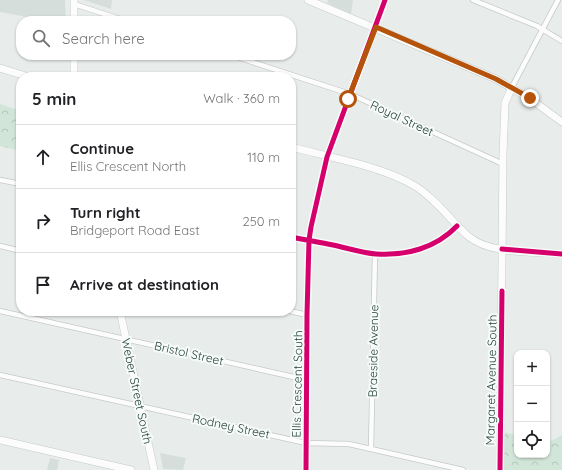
<!DOCTYPE html>
<meta charset="utf-8">
<style>
body{margin:0;font-family:Quicksand,sans-serif;background:#f6f6f6;color:#202124}
.controls{position:absolute;right:12px;bottom:12px;display:grid;overflow:hidden;border-radius:8px;box-shadow:0 1px 3px #0004}
.controls button{width:36px;height:36px;display:grid;place-items:center;padding:0;border:0;border-bottom:1px solid #e0e0e0;background:#fff;color:#202124;font:20px sans-serif}
.stop{position:absolute;width:12px;height:12px;margin:-9px;border:3px solid #b45309;border-radius:50%;background:#fff}
.stop.end{background:#b45309;border-color:#fff;box-shadow:0 1px 4px #0008}
.list{margin:0;padding:0;list-style:none}
h2{display:flex;justify-content:space-between;align-items:center;height:52px;margin:0;padding:0 16px;font-size:17px}
h2 small{font-size:13px;font-weight:400;color:#757577}
.list li{display:grid;grid-template-columns:26px 1fr auto;gap:12px;align-items:center;box-sizing:border-box;height:64px;padding:0 16px;border-top:1px solid #e0e0e0}
.list b{display:block;font-size:15px;white-space:nowrap}
.list p{margin:0;font-size:13px;white-space:nowrap;color:#757577}
.list em{font-size:13px;font-style:normal;color:#757577}
.icon{flex:none;width:22px;height:22px;fill:none;stroke:currentColor;stroke-width:2;stroke-linecap:round;stroke-linejoin:round}
.map{position:relative;flex:none;width:562px;height:470px;overflow:hidden}
.search{position:absolute;background:#fff;box-shadow:0 1px 3px #0004;left:16px;top:16px;width:280px;height:44px;display:flex;align-items:center;gap:10px;box-sizing:border-box;padding:0 14px;border-radius:16px;color:#757577;font-size:15px}
.panel{position:absolute;background:#fff;box-shadow:0 1px 3px #0004;left:16px;top:72px;width:280px;height:244px;border-radius:16px}
.map>svg:first-child{display:block}
</style>
<div class="map">
<svg width="562" height="470" viewBox="0 0 562 470">
<defs>
<pattern id="forest-crowns" width="20" height="18" patternUnits="userSpaceOnUse"><rect width="20" height="18" fill="#d1e6d8"/><path d="M2 6a3 3 0 1 1 6 0M12 15a3 3 0 1 1 6 0" fill="none" stroke="#b3c6ba"/></pattern>
</defs>
<rect width="100%" height="100%" fill="#e8edeb"/>
<path fill="#d6dedb" d="M 0,0 L 65,0 L 66,21 L 32,21 L 32,18 L 0,12 Z
M 84,0 L 112,0 L 111,9 Z
M 328,0 L 353,0 L 351,14 L 327,3 Z
M 160,453 L 186,458 L 183,470 L 163,469 Z
M 50,458 L 59,460 L 57,470 L 47,470 Z"/>
<path fill="url(#forest-crowns)" d="M 0,104 L 21,111 L 21,151 L 0,146 Z
M 504,432 L 517,435 L 517,455 L 547,455 L 547,441 L 551,441 L 562,435 L 562,470 L 504,470 Z"/>
<g fill="none" stroke-linecap="round" stroke-linejoin="round">
<g stroke="#c5cac8" stroke-width="6">
<path id="street" d="M 473,0 L 537,26 L 562,41
M 74,4 L 126,21
M 231,55 L 350,94 L 503,164
M 512,87 L 558,0
M 0,180 L 21,184
M 291,237 C 305,240 319,242 333,245 C 347,248 362,253 376,254 C 406,256 436,248 457,226
M 0,246 L 21,251
M 0,311 L 307,380
M 290,311 L 307,315
M 0,375 L 306,443 L 349,444 L 463,470
M 371,449 L 375,254
M 306,470 L 307,315 L 309,240 L 311,227 L 327,157 L 385,0"/>
</g>
<g stroke="#c3cbc8" stroke-width="8">
<path id="secondary" d="M 308,0 L 496,79 L 529,98 L 562,122
M 74,21 L 74,0
M 0,68 L 29,77
M 74,77 L 74,55
M 291,147 C 329,157 381,166 415,186 C 436,199 450,220 468,236 C 490,255 534,251 562,254
M 120,311 L 154,470
M 0,440 L 131,470
M 500,470 L 503,155 L 505,103 L 512,87"/>
</g>
<use href="#street" stroke="#fcfcfc" stroke-width="4.5"/>
<use href="#secondary" stroke="#fcfcfc" stroke-width="7"/>
<g stroke="#f7fbf9" stroke-width="8">
<path id="cycleway" d="M 291,237 C 305,240 319,242 333,245 C 347,248 362,253 376,254 C 406,256 436,248 457,226
M 502,249 L 562,254
M 306,470 L 307,315 L 309,240 L 311,227 L 327,157 L 385,0
M 500,470 L 502,291"/>
</g>
<use href="#cycleway" stroke="#d6006c" stroke-width="5"/>
</g>
<g fill="none" stroke-linecap="round" stroke-linejoin="round">
<path stroke="#b45309" stroke-width="5" d="M 348,99 L 376,27 L 496,79 L 530,98"/>
</g>
<g text-anchor="middle" dominant-baseline="central" stroke-width="4" stroke-linejoin="round" paint-order="stroke">
<g font-size="12" fill="#24423a" stroke="#f7fbf9">
<text transform="translate(402 118) rotate(25)">Royal Street</text>
<text transform="translate(373 351) rotate(-89)">Braeside Avenue</text>
<text transform="translate(189 353) rotate(13)">Bristol Street</text>
<text transform="translate(491 380) rotate(-89)">Margaret Avenue South</text>
<text transform="translate(297 384) rotate(-89)">Ellis Crescent South</text>
<text transform="translate(137 391) rotate(78)">Weber Street South</text>
<text transform="translate(231 426) rotate(12)">Rodney Street</text>
</g>
</g>
</svg>
<div class="controls">
<button>+</button>
<button>−</button>
<button><svg class="icon" aria-label="locate" viewBox="0 0 24 24"><circle cx="12" cy="12" r="6"/><path d="M12 2v4M12 18v4M2 12h4M18 12h4"/></svg></button>
</div>
<div class="stop" style="left:348px;top:99px"></div>
<div class="stop end" style="left:530px;top:98px"></div>
<div class="search"><svg class="icon" aria-label="search" viewBox="0 0 24 24"><circle cx="10" cy="10" r="6"/><path d="M15 15l6 6"/></svg>Search here</div>
<section class="panel">
<h2>5 min<small>Walk · 360 m</small></h2>
<ul class="list">
<li><svg class="icon" aria-label="ahead" viewBox="0 0 24 24"><path d="M12 20V5M6 11l6-6 6 6"/></svg><div><b>Continue</b><p>Ellis Crescent North</p></div><em>110 m</em></li>
<li><svg class="icon" aria-label="right" viewBox="0 0 24 24"><path d="M7 20v-9h11M14 6l5 5-5 5"/></svg><div><b>Turn right</b><p>Bridgeport Road East</p></div><em>250 m</em></li>
<li><svg class="icon" aria-label="arrive" viewBox="0 0 24 24"><path d="M6 21V4h12l-3 4 3 4H6"/></svg><div><b>Arrive at destination</b></div></li>
</ul>
</section>
</div>
